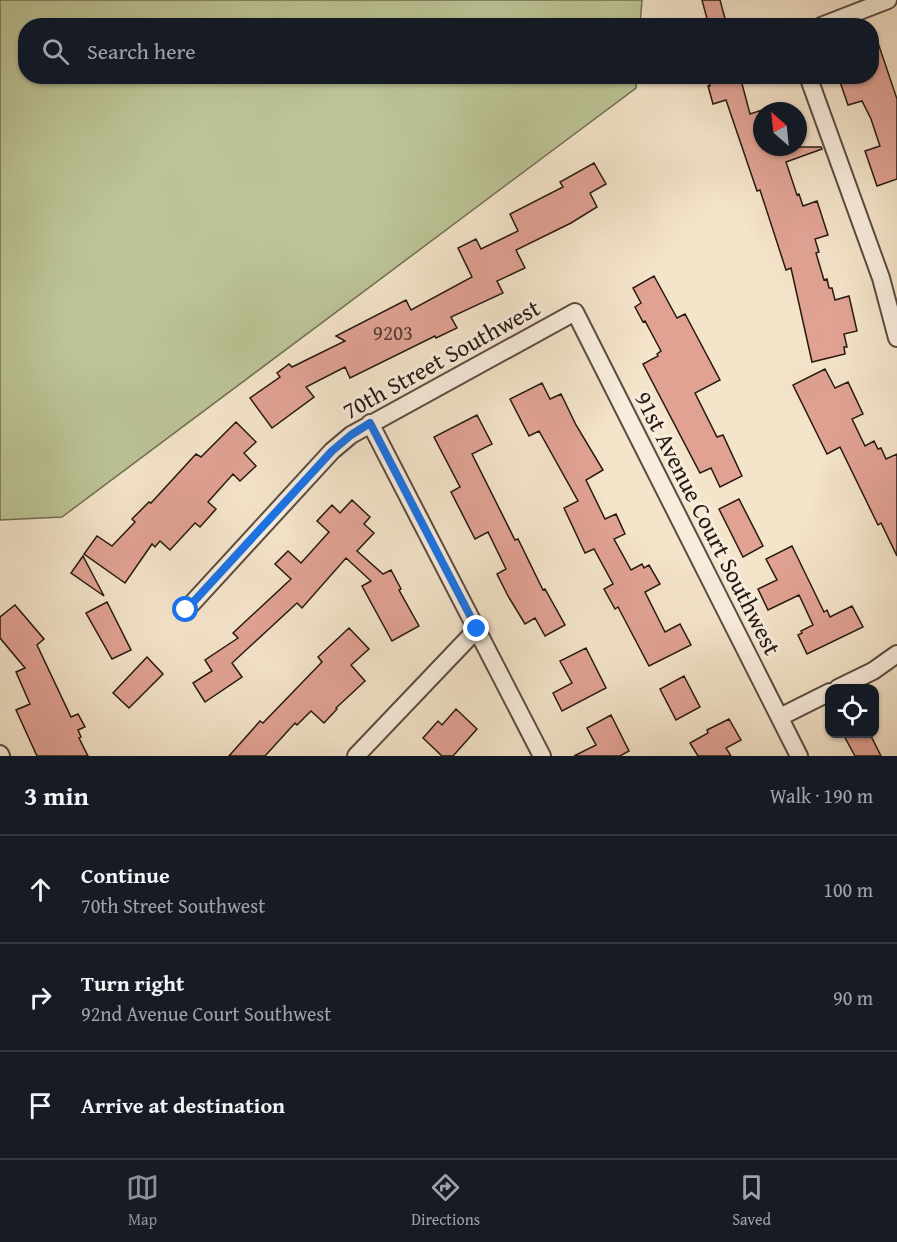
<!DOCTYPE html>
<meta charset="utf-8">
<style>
body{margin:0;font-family:"Gentium Book Plus",serif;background:#242831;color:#f1f3f6}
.controls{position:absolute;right:18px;bottom:18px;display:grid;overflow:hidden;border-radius:12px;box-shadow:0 2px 4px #0004}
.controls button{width:54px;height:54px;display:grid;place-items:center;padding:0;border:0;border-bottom:2px solid #363941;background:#171b24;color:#f1f3f6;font:30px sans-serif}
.compass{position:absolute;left:753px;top:102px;width:54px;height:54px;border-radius:50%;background:#171b24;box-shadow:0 2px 4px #0004;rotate:333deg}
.stop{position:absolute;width:18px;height:18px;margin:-14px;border:4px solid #1a73e8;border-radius:50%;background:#fff}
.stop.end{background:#1a73e8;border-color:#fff;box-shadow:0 2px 6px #0008}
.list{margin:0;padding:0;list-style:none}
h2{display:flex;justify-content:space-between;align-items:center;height:78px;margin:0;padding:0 24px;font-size:26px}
h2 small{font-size:20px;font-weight:400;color:#9ea1a6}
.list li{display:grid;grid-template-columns:39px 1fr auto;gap:18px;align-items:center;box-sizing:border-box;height:108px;padding:0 24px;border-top:2px solid #363941}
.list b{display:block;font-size:22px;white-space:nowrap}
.list p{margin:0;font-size:20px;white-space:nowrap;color:#9ea1a6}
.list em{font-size:20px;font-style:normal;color:#9ea1a6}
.icon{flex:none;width:33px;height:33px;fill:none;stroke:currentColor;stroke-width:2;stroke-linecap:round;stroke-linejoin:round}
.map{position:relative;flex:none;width:897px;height:756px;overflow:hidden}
.search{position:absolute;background:#171b24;box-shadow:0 2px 4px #0004;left:18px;right:18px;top:18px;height:66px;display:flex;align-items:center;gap:15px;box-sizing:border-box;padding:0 21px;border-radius:24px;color:#9ea1a6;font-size:22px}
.sheet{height:402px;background:#171b24}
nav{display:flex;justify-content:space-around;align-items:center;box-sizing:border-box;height:84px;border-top:2px solid #363941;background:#171b24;font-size:16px;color:#9ea1a6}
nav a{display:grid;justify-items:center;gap:3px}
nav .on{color:#8c9099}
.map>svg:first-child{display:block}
</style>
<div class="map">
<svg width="897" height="756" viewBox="0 0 897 756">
<rect width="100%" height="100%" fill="#f4e4ca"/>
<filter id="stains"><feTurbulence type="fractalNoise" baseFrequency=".00333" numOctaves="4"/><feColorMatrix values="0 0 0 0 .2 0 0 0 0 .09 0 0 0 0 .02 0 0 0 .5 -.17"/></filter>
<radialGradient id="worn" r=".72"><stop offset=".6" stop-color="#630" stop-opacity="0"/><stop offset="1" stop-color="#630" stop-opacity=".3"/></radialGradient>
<path fill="#bcc496" stroke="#716e54" stroke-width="1.5" d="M 0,0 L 642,0 L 640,26 L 26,26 L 26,76 L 637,77 L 636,88 L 62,517 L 0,520 Z"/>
<path fill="#e1a294" stroke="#261913" stroke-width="1.5" d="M 702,0 L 720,0 L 727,26 L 709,26 Z
M 872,31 L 874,31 L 897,99 L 897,179 L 877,186 L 865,151 L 880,146 L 871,119 L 862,101 L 848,105 L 838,76 L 872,76 Z
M 707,76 L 740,76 L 750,114 L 762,110 L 762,147 L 821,147 L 822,149 L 786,162 L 797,195 L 799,194 L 803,206 L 817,201 L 828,235 L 815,239 L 819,252 L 816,253 L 824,280 L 827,279 L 829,288 L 832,288 L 835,300 L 849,296 L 857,331 L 844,334 L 847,347 L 844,347 L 845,354 L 812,362 L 791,268 L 786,270 L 760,190 L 757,191 L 726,100 L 713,104 L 708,86 L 710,86 Z
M 594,163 L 606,184 L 590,193 L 597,207 L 571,223 L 516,250 L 525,268 L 497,281 L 503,293 L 451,317 L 457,328 L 436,338 L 435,336 L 350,378 L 345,367 L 306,387 L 314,397 L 272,428 L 250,398 L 280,377 L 277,373 L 289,364 L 292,367 L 345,341 L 336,336 L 406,300 L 411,310 L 472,277 L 458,248 L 476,239 L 481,249 L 518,231 L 510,214 L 563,187 L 560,182 Z
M 654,276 L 677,318 L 685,314 L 720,380 L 695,393 L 717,437 L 723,435 L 742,476 L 720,487 L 711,468 L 700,473 L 643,364 L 658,356 L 657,354 L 661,351 L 645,321 L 643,322 L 635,307 L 641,303 L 633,288 Z
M 825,369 L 835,388 L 848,382 L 863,414 L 852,419 L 865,446 L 874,441 L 878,449 L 881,448 L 886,459 L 897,454 L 897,556 L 881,523 L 878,525 L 840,447 L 827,454 L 793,385 Z
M 542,383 L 550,399 L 561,394 L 576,425 L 603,470 L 586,480 L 605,519 L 616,514 L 625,534 L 614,539 L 631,570 L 642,564 L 644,568 L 649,565 L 660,584 L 645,592 L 665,632 L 680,624 L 691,645 L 649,666 L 618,607 L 615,609 L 604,589 L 613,584 L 594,549 L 585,553 L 564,508 L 578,501 L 539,431 L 529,436 L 510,399 Z
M 477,415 L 492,444 L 472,454 L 515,540 L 518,539 L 543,590 L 545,589 L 565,625 L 545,636 L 535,618 L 525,624 L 508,596 L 497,574 L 506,569 L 488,532 L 475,539 L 451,492 L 460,487 L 434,437 Z
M 236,422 L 256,442 L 244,453 L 256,466 L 240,481 L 233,474 L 208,502 L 216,509 L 200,527 L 195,523 L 170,550 L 160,541 L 155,547 L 152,544 L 125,583 L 84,554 L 97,536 L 112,546 L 135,522 L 132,519 L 149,502 L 151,503 L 196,454 L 201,457 Z
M 739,499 L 763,546 L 743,557 L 719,509 Z
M 352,500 L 370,517 L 364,524 L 374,533 L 357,551 L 383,574 L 391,570 L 401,589 L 399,590 L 419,626 L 392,641 L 362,586 L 371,581 L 346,558 L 302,608 L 297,603 L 232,663 L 242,677 L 205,702 L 193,683 L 212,671 L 205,660 L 238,638 L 233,633 L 291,579 L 275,564 L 288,551 L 301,563 L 329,532 L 317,521 L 332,505 L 340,513 Z
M 792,546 L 824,612 L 827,610 L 830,617 L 852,606 L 863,627 L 807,654 L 798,635 L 802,633 L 801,631 L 813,625 L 799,595 L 768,610 L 758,589 L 777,580 L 766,559 Z
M 83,556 L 104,596 L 71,573 Z
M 107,602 L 131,650 L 112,659 L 86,613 Z
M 15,605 L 44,639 L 37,645 L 71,717 L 78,714 L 85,727 L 78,730 L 81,737 L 79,738 L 88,756 L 37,756 L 16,710 L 30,704 L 16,672 L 25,668 L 0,638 L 0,617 Z
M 349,628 L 369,649 L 351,665 L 365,681 L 336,708 L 337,709 L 324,723 L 311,711 L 297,725 L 295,723 L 265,756 L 229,756 L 260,721 L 263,723 L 322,662 L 318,657 Z
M 586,648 L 606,688 L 562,711 L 553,693 L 572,683 L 560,661 Z
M 147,657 L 163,674 L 129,708 L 113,693 Z
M 684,676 L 700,707 L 676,720 L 660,689 Z
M 456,709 L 477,729 L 453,756 L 442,756 L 423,738 L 438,721 L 442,725 Z
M 611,715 L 629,751 L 620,756 L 574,756 L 596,745 L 587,728 Z
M 729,719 L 741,740 L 726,748 L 731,756 L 698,756 L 690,743 L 708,733 L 707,730 Z
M 843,734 L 870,734 L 881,756 L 855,756 Z"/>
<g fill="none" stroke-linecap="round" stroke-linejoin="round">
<g stroke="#5a4c41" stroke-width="20">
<path id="street" d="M 821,26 L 888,0
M 808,76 L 881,278 L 897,338
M 370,423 L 542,756
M 186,610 L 332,451 L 351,435 L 575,312 L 799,756
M 838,688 L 873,671 L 897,654
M 780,717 L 830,692
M 0,754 L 1,756
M 356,756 L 477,629"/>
</g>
<use href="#street" stroke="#f8eddd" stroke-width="16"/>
</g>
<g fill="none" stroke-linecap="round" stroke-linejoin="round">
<path stroke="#1a73e8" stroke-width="8" d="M 186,610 L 332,451 L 351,435 L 370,423 L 477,629"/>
</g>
<g text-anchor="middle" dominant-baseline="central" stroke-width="6" stroke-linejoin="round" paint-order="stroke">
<g font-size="21" fill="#553b33">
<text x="393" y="332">9203</text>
</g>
<g font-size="24" fill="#261913" stroke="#f8eddd">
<text transform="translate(441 359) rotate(-29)">70th Street Southwest</text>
<text transform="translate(708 523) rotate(63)">91st Avenue Court Southwest</text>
</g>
</g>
<rect width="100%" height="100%" filter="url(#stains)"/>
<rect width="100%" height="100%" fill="url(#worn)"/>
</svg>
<div class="controls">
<button><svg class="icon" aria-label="locate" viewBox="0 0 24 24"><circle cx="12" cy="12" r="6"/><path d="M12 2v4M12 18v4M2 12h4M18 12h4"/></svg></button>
</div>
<svg class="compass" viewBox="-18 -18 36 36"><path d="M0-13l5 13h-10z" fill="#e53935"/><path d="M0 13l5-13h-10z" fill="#9ea1a6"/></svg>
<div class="stop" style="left:186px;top:610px"></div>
<div class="stop end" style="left:477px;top:629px"></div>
<div class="search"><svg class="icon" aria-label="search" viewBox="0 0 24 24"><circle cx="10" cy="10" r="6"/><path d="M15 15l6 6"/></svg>Search here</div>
</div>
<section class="sheet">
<h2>3 min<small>Walk · 190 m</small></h2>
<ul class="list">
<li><svg class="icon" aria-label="ahead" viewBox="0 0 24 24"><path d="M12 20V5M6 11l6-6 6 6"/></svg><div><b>Continue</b><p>70th Street Southwest</p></div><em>100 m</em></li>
<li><svg class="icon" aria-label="right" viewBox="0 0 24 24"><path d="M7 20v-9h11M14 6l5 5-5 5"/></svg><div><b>Turn right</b><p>92nd Avenue Court Southwest</p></div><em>90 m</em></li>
<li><svg class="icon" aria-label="arrive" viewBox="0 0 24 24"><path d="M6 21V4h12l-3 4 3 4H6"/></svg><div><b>Arrive at destination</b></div></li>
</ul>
</section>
<nav>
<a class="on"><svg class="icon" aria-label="map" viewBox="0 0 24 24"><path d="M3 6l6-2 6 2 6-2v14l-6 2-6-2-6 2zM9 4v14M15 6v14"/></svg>Map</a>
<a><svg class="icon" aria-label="directions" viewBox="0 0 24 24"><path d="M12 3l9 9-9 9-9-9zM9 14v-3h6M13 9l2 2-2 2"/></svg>Directions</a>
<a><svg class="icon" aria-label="saved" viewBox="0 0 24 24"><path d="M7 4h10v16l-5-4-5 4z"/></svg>Saved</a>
</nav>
